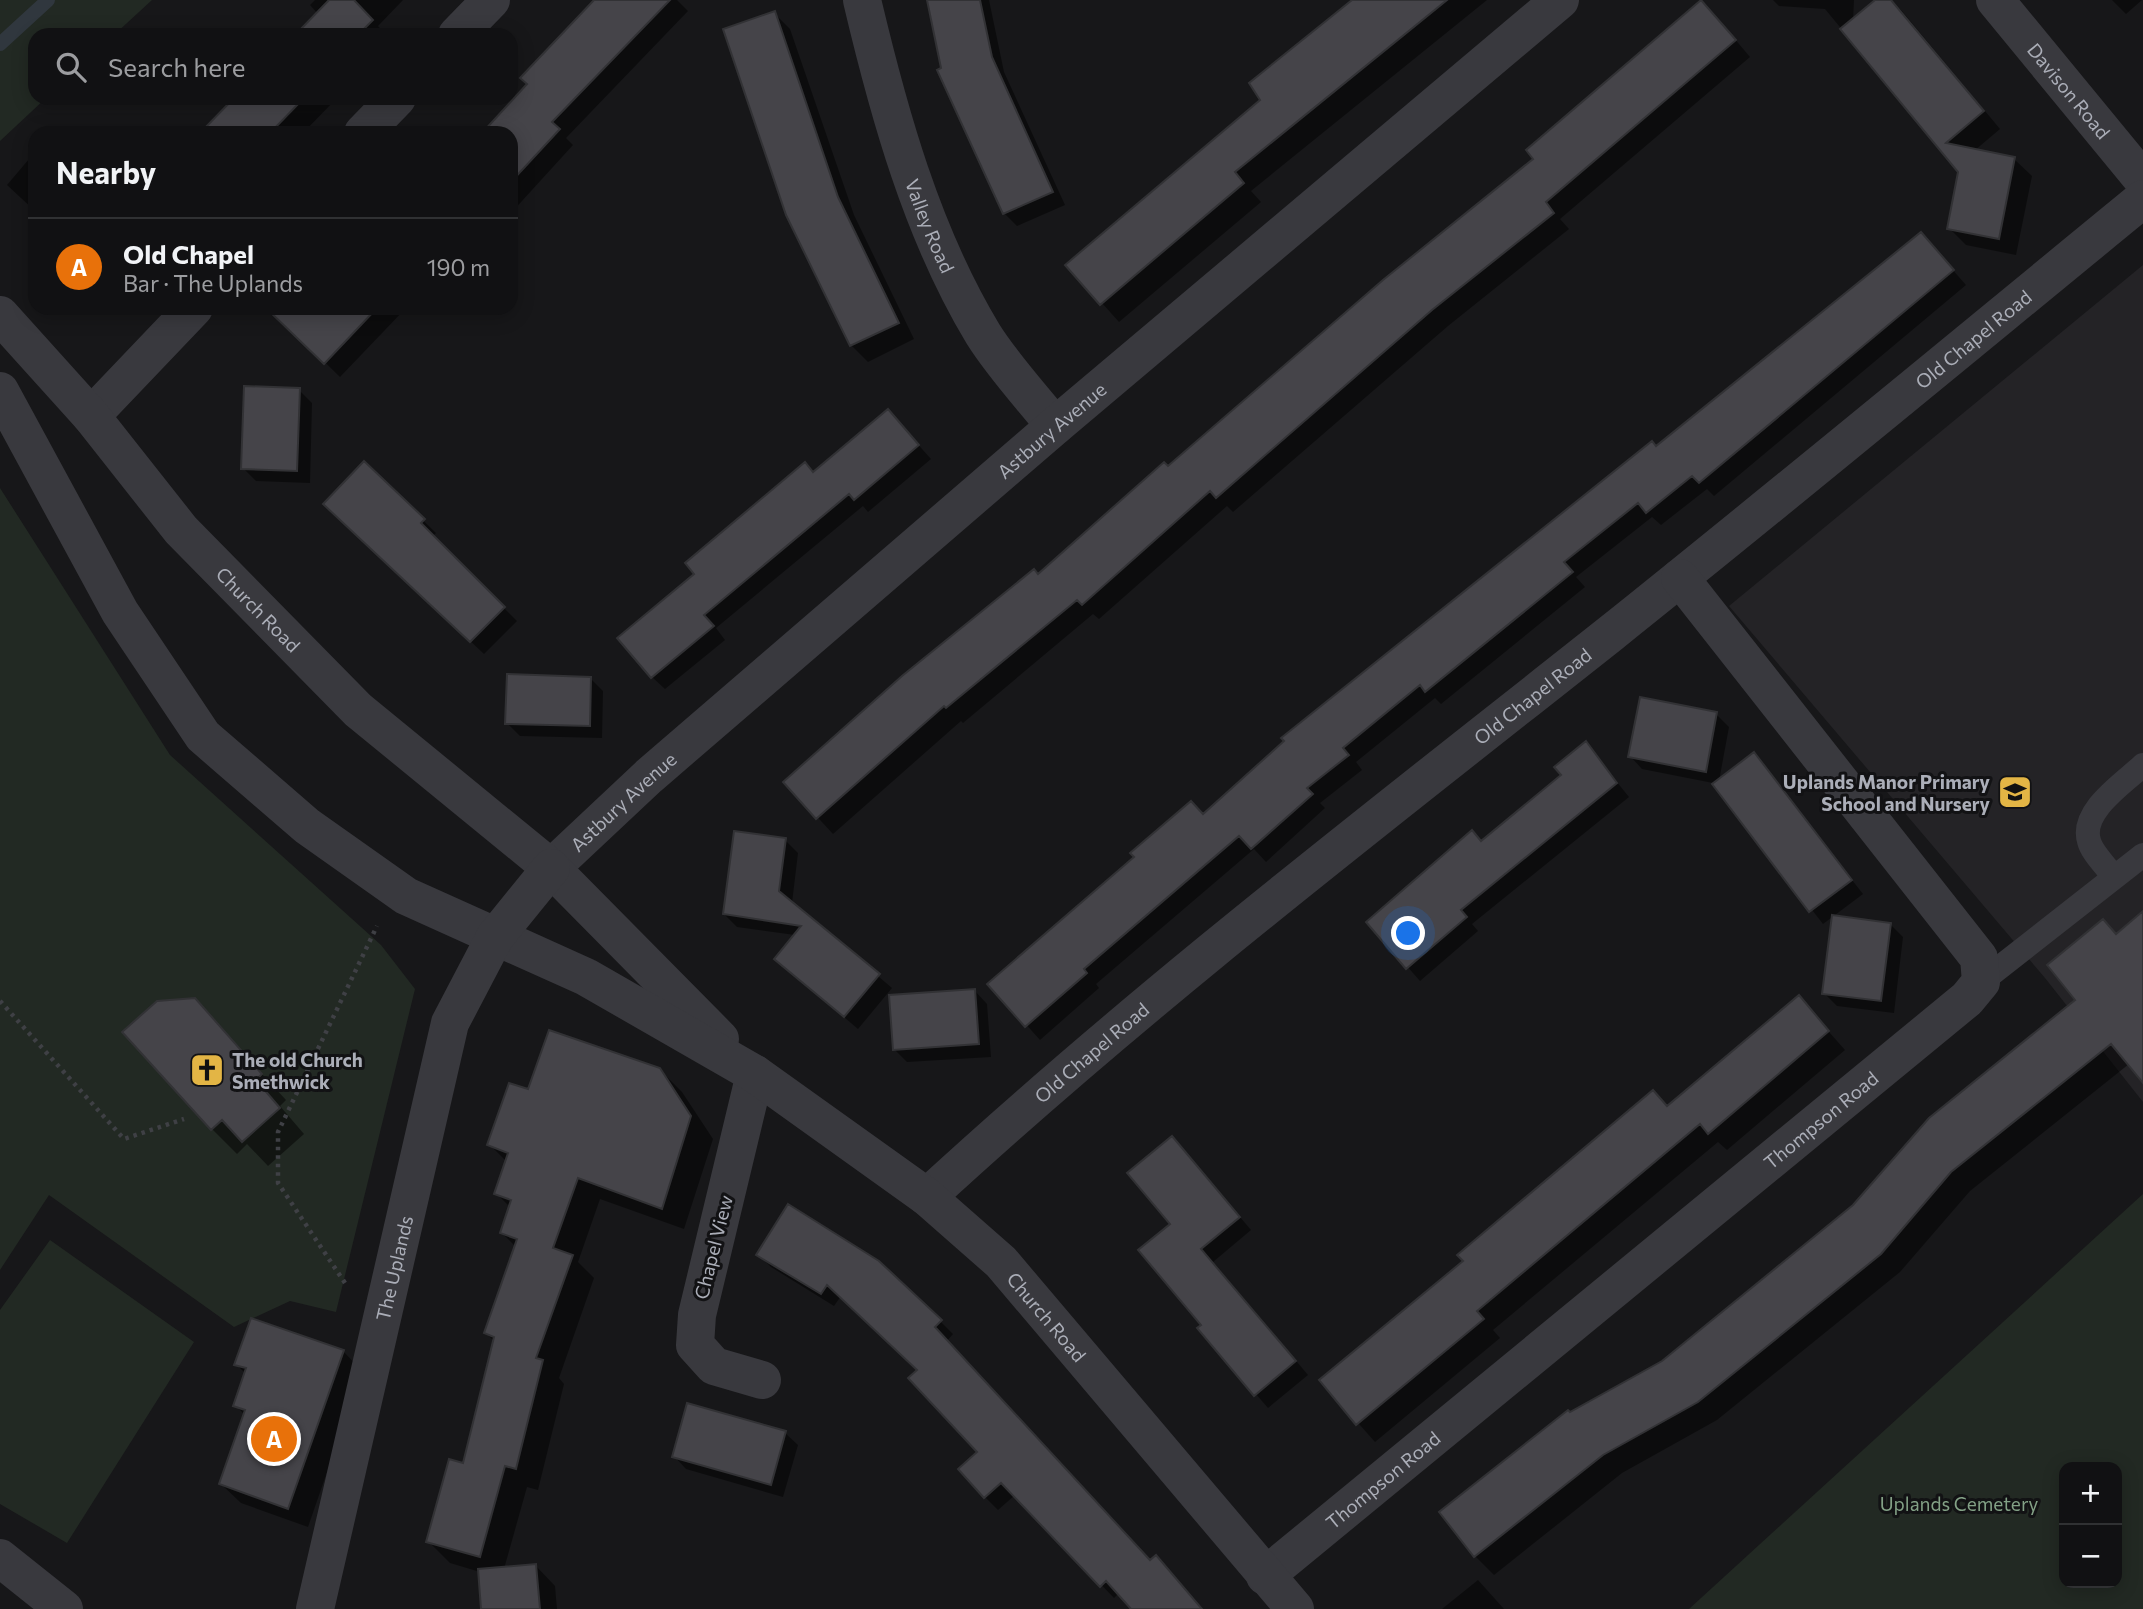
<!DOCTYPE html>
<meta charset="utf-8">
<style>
body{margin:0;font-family:Commissioner,sans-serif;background:#1e1f21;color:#f1f3f6}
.controls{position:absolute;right:21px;bottom:21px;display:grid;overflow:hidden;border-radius:14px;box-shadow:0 4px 18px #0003}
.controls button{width:63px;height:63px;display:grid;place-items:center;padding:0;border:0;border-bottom:2px solid #303133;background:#111113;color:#f1f3f6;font:35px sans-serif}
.you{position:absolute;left:1409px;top:934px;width:24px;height:24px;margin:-18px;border:5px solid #fff;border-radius:50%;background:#1a73e8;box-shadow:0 0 0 10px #1a73e833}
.badge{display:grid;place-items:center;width:46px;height:46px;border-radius:50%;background:#0f766e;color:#fff;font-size:23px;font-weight:700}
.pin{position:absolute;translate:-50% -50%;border:4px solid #fff;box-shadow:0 2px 7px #0006}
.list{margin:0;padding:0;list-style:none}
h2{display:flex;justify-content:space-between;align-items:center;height:91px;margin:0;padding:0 28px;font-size:30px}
h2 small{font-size:23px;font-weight:400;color:#9c9da0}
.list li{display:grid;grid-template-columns:46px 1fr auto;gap:21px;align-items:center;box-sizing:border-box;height:98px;padding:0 28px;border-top:2px solid #303133}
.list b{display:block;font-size:26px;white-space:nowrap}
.list p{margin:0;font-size:23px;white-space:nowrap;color:#9c9da0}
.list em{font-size:23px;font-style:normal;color:#9c9da0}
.icon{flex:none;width:38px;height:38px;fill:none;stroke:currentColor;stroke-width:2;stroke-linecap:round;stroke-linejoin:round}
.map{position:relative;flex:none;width:2143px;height:1609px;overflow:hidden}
.search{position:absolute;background:#111113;box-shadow:0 4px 18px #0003;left:28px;top:28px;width:490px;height:77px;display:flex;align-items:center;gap:18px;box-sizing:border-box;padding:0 24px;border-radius:21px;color:#9c9da0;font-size:26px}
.panel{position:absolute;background:#111113;box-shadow:0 4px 18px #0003;left:28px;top:126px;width:490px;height:189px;border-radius:21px}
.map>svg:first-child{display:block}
</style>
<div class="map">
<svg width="2143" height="1609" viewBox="0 0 2143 1609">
<rect width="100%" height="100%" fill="#171719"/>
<path fill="#242326" d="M 2143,265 L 2143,1102 L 2045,978 L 1729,606 Z"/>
<path fill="#222923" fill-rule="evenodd" d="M 0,0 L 152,0 L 114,35 L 35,35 L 35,98 L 46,98 L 0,141 Z
M 0,488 L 170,755 L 381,945 L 415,989 L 336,1312 L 290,1301 L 234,1327 L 49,1195 L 0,1270 Z
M 2143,1194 L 2143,1609 L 1689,1609 ZM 2117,1467 L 2117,1583 L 2064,1583 L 2064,1467 Z
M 50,1240 L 194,1342 L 67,1543 L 0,1504 L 0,1310 Z"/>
<path fill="#0007" d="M 315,0 L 403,0 L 378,26 L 386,35 L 298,35 L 318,14 L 310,5 Z
M 597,0 L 677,0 L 688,11 L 566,138 L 573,145 L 511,213 L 511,133 L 484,133 L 529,84 Z
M 929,0 L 989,0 L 1004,72 L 1065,205 L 1017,226 L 1004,213 L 943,69 Z
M 1355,0 L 1487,0 L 1251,191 L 1261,202 L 1119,322 L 1068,265 L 1262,101 Z
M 1773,0 L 1854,0 L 1853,21 L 1878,0 L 1890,0 L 1902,11 L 2000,129 L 1974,151 L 2014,159 L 2032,176 L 2016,255 L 1966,245 L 1949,228 L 1960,172 L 1825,9 L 1779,6 Z
M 2112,0 L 2142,0 L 2126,14 Z
M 774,13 L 790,29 L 854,215 L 914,339 L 868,362 L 851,345 L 788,214 Z
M 1717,18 L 1750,57 L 1560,219 L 1569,229 L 1448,326 L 1233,512 L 1227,506 L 1099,619 L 1093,614 L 963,723 L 961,721 L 833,834 L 785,782 Z
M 236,98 L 337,98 L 303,133 L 203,133 Z
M 35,152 L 35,211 L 7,185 Z
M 1921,234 L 1966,285 L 1714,496 L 1707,489 L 1661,525 L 1652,517 L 1576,577 L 1585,587 L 1441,704 L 1435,698 L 1356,762 L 1362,770 L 1320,803 L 1325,808 L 1266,862 L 1254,849 L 1096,984 L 1099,988 L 1040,1040 L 990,984 L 1203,816 Z
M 301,308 L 406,308 L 340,377 L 286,324 Z
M 299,390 L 312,403 L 310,483 L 256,481 L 243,468 Z
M 888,411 L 931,459 L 868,512 L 863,506 L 716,628 L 725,640 L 665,689 L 652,677 L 697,574 Z
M 364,463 L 436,533 L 432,537 L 517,621 L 484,654 L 339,517 Z
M 590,678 L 603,691 L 602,738 L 520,736 L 507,723 Z
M 1716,714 L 1729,727 L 1719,781 L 1754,755 L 1863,894 L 1823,924 L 1713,783 L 1642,769 L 1630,756 Z
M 1586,744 L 1629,797 L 1472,924 L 1478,931 L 1420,981 L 1369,923 L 1482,842 L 1564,776 Z
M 785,840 L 798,853 L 792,903 L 892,988 L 858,1029 L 776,959 L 795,935 L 737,927 L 724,914 Z
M 2143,914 L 2143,1080 L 2129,1064 L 1970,1191 L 1900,1272 L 1717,1420 L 1622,1473 L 1494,1575 L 1475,1556 L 1442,1513 L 1570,1414 L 1663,1363 L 1854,1207 L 2078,1000 L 2117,935 Z
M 1890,924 L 1903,937 L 1894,1013 L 1837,1006 L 1824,993 Z
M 975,991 L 987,1004 L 991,1057 L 907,1062 L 894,1049 Z
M 1798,997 L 1845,1050 L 1727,1150 L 1718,1142 L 1493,1330 L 1500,1338 L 1375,1442 L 1321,1381 L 1668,1107 Z
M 194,1000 L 286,1100 L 280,1106 L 304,1134 L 268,1166 L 247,1144 L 237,1154 L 212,1129 Z
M 659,1069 L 682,1092 L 713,1139 L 684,1229 L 600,1199 L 578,1262 L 594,1278 L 559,1378 L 564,1384 L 538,1490 L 527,1487 L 504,1569 L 536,1566 L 555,1586 L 557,1609 L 483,1609 L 480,1572 L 450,1563 L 428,1541 L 464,1465 L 495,1342 L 486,1333 L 516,1247 L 502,1233 L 511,1208 L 496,1193 L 507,1162 L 489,1144 L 529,1091 Z
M 1184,1151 L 1251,1230 L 1213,1262 L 1308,1375 L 1268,1408 L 1199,1328 L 1203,1325 L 1172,1224 Z
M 759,1255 L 940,1321 L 953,1334 L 947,1341 L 1150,1562 L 1202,1609 L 1133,1609 L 1119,1593 L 1114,1598 L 1015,1495 L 998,1510 L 985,1497 L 980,1452 L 919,1370 L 841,1296 L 834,1306 L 771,1267 Z
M 343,1351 L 362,1371 L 308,1527 L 241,1503 L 221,1484 L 245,1415 L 235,1405 L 246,1374 L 236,1364 Z
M 785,1433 L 798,1445 L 783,1497 L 686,1469 L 674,1456 Z
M 1478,1580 L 1504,1609 L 1442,1609 Z"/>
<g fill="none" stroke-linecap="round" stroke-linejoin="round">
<path stroke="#30373e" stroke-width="14" d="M 0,44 L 48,0"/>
</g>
<path fill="#454449" stroke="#323235" stroke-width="2" d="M 329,0 L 354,0 L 373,20 L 358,35 L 295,35 Z
M 594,0 L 670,0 L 552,122 L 560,129 L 511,182 L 511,133 L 482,133 L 527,84 L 520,78 Z
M 927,0 L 980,0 L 992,57 L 1053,192 L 1003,214 L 937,70 L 941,68 Z
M 1352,0 L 1447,0 L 1235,172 L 1244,183 L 1100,305 L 1065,265 L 1260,100 L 1249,83 Z
M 1701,0 L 1736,40 L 1546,202 L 1554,213 L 1432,310 L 1216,498 L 1210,491 L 1082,605 L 1077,600 L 946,708 L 944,706 L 816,819 L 783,782 L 902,676 L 1034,569 L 1038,574 L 1164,462 L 1168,466 L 1383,280 L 1533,159 L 1526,150 Z
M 1875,0 L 1891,0 L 1984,111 L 1946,143 L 2015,157 L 1999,239 L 1947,229 L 1958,172 L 1840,29 Z
M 775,11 L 838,197 L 899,323 L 850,346 L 786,215 L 723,29 Z
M 234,98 L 304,98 L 270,133 L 200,133 Z
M 1921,232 L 1954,270 L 1699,483 L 1692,476 L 1646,513 L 1638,503 L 1564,562 L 1573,572 L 1425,692 L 1420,685 L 1343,748 L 1349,755 L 1307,788 L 1313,794 L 1251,849 L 1239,836 L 1084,969 L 1087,973 L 1025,1027 L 987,984 L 1134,857 L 1130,853 L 1191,801 L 1203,814 L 1284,741 L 1281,738 L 1652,441 L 1656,446 Z
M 266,308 L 377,308 L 324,364 Z
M 244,386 L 300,388 L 297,471 L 241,469 Z
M 888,409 L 919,445 L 854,500 L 849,494 L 704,615 L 714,626 L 651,678 L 617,638 L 694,574 L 685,563 L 805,462 L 813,472 Z
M 364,461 L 425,519 L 421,523 L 505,607 L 470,642 L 323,504 Z
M 507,674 L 591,677 L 590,726 L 505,724 Z
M 1640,697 L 1717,712 L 1706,772 L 1628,757 Z
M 1586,741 L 1617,783 L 1461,910 L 1467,917 L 1406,969 L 1366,922 L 1472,830 L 1481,841 L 1561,775 L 1554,767 Z
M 1754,752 L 1852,880 L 1809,912 L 1712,784 Z
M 734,831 L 786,838 L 779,891 L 880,974 L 844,1017 L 774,959 L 801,926 L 723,914 Z
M 2143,911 L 2143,1083 L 2111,1044 L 1951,1172 L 1881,1254 L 1698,1402 L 1603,1455 L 1474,1557 L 1439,1512 L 1568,1410 L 1570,1412 L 1662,1361 L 1853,1205 L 1929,1118 L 2075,1000 L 2047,965 L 2103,919 L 2116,934 Z
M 1832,915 L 1891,923 L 1881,1001 L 1822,994 Z
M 975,989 L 979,1044 L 893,1050 L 889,995 Z
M 1799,995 L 1829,1031 L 1708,1134 L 1700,1124 L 1477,1311 L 1484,1319 L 1356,1425 L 1319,1380 L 1463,1261 L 1457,1255 L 1653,1090 L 1667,1106 Z
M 195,998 L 262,1074 L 256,1080 L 280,1108 L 242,1142 L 222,1120 L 211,1130 L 122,1032 L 157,1001 Z
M 549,1030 L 660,1068 L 691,1116 L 662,1209 L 578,1178 L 553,1248 L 573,1255 L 536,1358 L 543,1360 L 516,1469 L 505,1466 L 480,1557 L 426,1542 L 449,1459 L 463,1463 L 494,1337 L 484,1333 L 517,1239 L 500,1233 L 511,1200 L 494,1194 L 508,1153 L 487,1145 L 509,1083 L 528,1089 Z
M 1172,1136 L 1240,1217 L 1201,1249 L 1296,1361 L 1254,1396 L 1197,1328 L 1201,1325 L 1138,1250 L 1170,1224 L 1127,1173 Z
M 788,1204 L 879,1261 L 942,1320 L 935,1327 L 1150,1560 L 1156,1555 L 1202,1609 L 1131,1609 L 1106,1581 L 1100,1587 L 1001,1483 L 984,1498 L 958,1469 L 977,1452 L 908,1378 L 917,1370 L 827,1285 L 821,1294 L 756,1255 Z
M 251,1318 L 344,1350 L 288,1509 L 219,1484 L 245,1410 L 233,1406 L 246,1368 L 234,1365 Z
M 687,1403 L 786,1431 L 771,1485 L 672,1457 Z
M 536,1564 L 540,1609 L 481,1609 L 478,1569 Z"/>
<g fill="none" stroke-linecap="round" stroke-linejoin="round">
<path stroke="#3f4045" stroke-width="4.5" stroke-dasharray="3.5 5" stroke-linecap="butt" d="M 0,1001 L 124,1139 L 184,1119
M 345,1283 L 278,1183 L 278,1132 L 377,926"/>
<path stroke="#39393e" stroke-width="24" d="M 2114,877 C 2106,866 2092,853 2089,841 C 2080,811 2124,783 2143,765
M 1981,982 L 2143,855"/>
<g stroke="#39393e" stroke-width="38">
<path id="s1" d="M 862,0 C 889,114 922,233 983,334 C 1003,366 1031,396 1055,426"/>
<path id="s2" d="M 1995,0 L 2143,180"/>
<path d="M 457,35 L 491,0"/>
<path d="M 363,133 L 397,98"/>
<path d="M 91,416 L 194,308"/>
<path id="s3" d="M 551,868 L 649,776 L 1055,426 L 1560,0"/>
<path d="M 755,1074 L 697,1315 L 695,1345 L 714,1366 L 762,1380"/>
<path id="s4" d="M 927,1197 C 1144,997 1379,817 1610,634 C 1789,491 1966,344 2143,199"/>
<path d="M 0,1558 L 64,1609"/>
<path id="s5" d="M 1265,1576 L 1967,999 L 1981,982 L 1979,958 L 1680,578"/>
</g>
<g stroke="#39393e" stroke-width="38">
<path id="s6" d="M 0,315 L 91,416 L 181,530 L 358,710 L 551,868 L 720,1039"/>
<path id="s7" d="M 0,391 L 120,612 L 203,736 L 307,826 L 406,896 L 586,977 L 755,1074 L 927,1197 L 1001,1262 L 1295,1609"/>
<path id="s8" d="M 315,1609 L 450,1023 L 495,937 L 551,868"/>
</g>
</g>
<defs>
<g id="school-square" transform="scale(1.75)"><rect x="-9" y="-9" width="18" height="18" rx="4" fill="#e3b545" stroke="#121214"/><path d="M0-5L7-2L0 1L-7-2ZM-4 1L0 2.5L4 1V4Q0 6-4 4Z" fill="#111"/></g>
<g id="church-square" transform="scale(1.75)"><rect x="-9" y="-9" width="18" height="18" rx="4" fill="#e3b545" stroke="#121214"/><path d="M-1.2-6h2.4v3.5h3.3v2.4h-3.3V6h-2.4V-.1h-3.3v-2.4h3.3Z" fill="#111"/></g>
</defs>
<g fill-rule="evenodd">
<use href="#school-square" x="2015" y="792"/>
<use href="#church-square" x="207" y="1070"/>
</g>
<g text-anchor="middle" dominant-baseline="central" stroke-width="6" stroke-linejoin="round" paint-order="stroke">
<g font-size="19" fill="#abaeb8" stroke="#121214">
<text stroke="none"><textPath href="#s2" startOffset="117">Davison Road</textPath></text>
<text stroke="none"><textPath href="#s1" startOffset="236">Valley Road</textPath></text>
<text stroke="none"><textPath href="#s4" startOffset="1353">Old Chapel Road</textPath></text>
<text stroke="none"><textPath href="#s3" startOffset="665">Astbury Avenue</textPath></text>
<text stroke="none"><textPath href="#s6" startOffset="392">Church Road</textPath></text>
<text stroke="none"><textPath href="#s4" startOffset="786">Old Chapel Road</textPath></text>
<text stroke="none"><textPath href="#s3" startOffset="98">Astbury Avenue</textPath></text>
<text stroke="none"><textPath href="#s4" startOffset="219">Old Chapel Road</textPath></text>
<text stroke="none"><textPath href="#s5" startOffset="719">Thompson Road</textPath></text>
<text transform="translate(713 1247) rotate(-76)">Chapel View</text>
<text stroke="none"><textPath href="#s8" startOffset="350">The Uplands</textPath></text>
<text stroke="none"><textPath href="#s7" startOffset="1433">Church Road</textPath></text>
<text stroke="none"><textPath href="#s5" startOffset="152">Thompson Road</textPath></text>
</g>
<g font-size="19" font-weight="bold" fill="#abaeb8" stroke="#121214" text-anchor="end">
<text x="1990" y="781">Uplands Manor Primary<tspan x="1990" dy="22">School and Nursery</tspan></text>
<text x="232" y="1059" text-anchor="start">The old Church<tspan x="232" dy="22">Smethwick</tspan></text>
</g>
<g font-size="19" fill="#83a186" stroke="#121214">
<text x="1959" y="1503">Uplands Cemetery</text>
</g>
</g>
</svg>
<div class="controls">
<button>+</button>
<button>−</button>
</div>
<div class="you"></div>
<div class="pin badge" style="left:274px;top:1439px;background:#e8710a">A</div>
<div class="search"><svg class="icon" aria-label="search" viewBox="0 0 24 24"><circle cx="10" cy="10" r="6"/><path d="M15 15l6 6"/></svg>Search here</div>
<section class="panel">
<h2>Nearby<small></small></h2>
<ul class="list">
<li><span class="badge" style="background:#e8710a">A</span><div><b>Old Chapel</b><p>Bar · The Uplands</p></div><em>190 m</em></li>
</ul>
</section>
</div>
